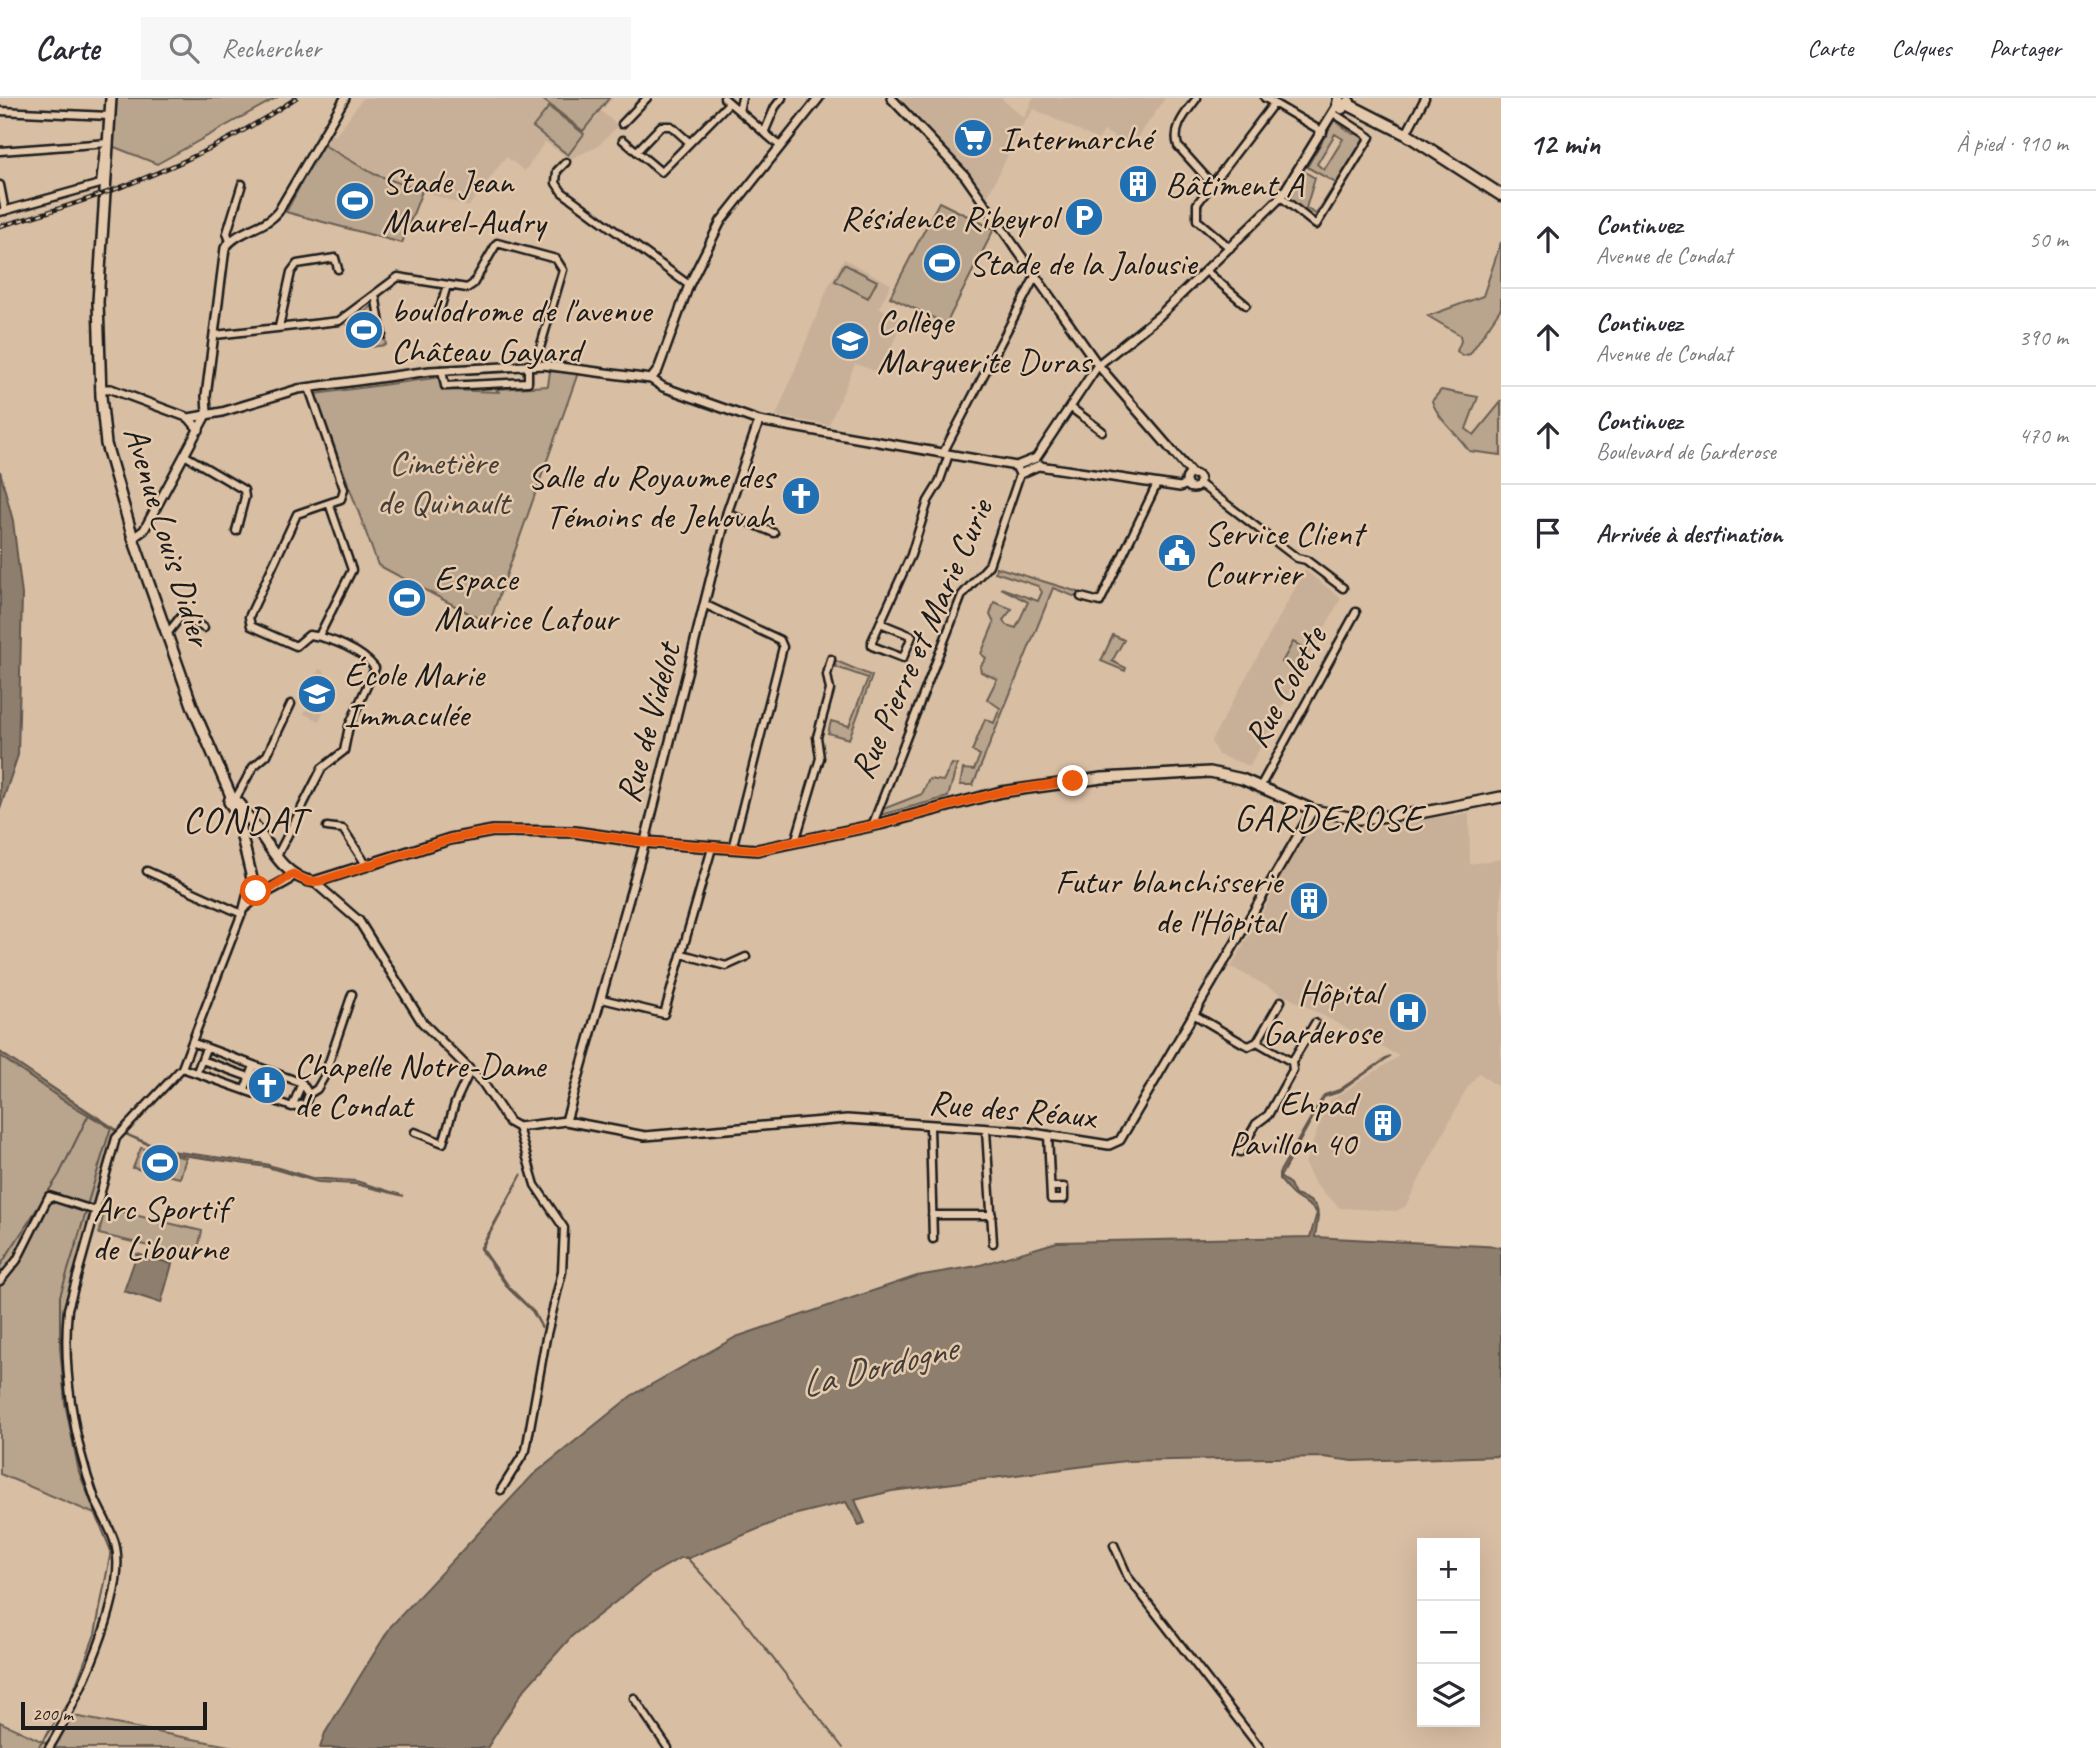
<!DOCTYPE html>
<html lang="fr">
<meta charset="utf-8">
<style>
body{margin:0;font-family:Caveat,sans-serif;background:#f7f7f7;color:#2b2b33}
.controls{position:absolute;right:21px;bottom:21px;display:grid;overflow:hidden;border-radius:0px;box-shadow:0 7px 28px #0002}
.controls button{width:63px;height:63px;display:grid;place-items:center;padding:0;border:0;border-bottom:2px solid #e1e1e2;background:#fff;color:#2b2b33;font:35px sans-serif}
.scale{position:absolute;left:21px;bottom:18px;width:186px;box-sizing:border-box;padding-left:7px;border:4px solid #1c1c1c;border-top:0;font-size:19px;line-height:24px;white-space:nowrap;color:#1c1c1c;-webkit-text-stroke:5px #e4c9ac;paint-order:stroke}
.stop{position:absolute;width:21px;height:21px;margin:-16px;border:5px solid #ea580c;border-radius:50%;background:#fff}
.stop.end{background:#ea580c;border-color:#fff;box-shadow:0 2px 7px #0008}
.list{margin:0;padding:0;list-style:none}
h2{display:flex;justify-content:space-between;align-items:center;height:91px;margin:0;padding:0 28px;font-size:30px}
h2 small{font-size:23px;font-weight:400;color:#7c7c81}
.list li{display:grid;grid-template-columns:46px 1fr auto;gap:21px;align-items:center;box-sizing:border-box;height:98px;padding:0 28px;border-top:2px solid #e1e1e2}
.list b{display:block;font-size:26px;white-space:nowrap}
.list p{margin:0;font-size:23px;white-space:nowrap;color:#7c7c81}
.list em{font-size:23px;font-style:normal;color:#7c7c81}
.icon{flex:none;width:38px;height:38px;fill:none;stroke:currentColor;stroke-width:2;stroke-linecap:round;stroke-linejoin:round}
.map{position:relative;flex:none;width:1501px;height:1650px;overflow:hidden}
header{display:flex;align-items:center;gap:42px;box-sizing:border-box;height:98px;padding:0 35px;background:#fff;border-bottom:2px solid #e1e1e2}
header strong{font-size:33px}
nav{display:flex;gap:38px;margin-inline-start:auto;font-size:24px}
.search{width:490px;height:63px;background:#f7f7f7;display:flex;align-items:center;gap:18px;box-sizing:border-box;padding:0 24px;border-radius:0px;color:#7c7c81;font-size:26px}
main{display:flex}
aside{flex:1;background:#fff}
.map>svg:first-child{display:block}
</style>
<header>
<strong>Carte</strong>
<div class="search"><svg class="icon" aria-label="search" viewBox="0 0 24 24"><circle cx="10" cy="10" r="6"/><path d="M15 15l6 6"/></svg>Rechercher</div>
<nav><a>Carte</a><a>Calques</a><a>Partager</a></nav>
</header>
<main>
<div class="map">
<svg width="1501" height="1650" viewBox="0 0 1501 1650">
<rect width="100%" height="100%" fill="#d8bea3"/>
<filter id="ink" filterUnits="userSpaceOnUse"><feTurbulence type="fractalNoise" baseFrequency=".0143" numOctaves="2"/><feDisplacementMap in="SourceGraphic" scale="14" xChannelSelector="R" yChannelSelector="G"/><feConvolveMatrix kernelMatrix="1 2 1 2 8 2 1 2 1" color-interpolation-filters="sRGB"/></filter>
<g filter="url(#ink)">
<path fill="#c8b098" d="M 363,0 L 613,0 L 601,13 L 618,28 L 597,49 L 570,61 L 545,44 L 525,73 L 506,59 L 468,109 L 374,76 L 322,46 L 329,34 L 335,38 Z
M 894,0 L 1001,0 L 1024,20 L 1033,0 L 1165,0 L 1132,49 L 1104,33 L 1098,42 L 1034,11 L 1023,26 L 987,100 L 943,47 Z
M 844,161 L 891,186 L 879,210 L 903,221 L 881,275 L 855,266 L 829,327 L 776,318 L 829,187 Z
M 1305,472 L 1341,500 L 1250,668 L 1218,657 L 1211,643 Z
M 319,571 L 325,574 L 318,589 L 329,594 L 327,598 L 322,595 L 319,601 L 327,606 L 319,623 L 304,616 L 315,592 L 310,589 Z
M 1469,715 L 1470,766 L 1501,761 L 1501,991 L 1479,975 L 1466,992 L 1405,1109 L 1396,1113 L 1340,1110 L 1315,1086 L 1305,1066 L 1324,1014 L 1331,1002 L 1399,958 L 1231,869 L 1277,789 L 1272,786 L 1309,727 L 1318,731 L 1321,722 L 1350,724 L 1357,729 L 1384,727 Z"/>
<path fill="#b9a48d" stroke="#6a6054" stroke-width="2" fill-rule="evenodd" d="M 115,0 L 276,0 L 157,66 L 112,48 Z
M 541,0 L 609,0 L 583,33 Z
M 549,9 L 584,36 L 568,57 L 533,29 Z
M 1334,22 L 1353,36 L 1359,35 L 1365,43 L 1316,122 L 1312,122 L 1289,102 L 1288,97 L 1303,73 L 1315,80 L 1306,110 L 1316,116 L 1336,85 L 1307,69 ZM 1335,36 L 1343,41 L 1324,72 L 1317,66 Z
M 322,46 L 374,76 L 422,93 L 402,145 L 286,114 Z
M 939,104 L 994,131 L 946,226 L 890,199 Z
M 1501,144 L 1501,210 L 1470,256 L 1462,258 L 1457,253 L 1461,243 L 1460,237 L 1428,218 L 1483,198 Z
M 844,166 L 877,183 L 868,200 L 835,183 Z
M 375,206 L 381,240 L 385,240 L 386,247 L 364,250 L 347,227 Z
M 550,273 L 578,275 L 489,526 L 378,467 L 315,296 L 441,279 L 442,288 L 447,292 L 499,294 L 496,291 L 548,288 Z
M 1441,292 L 1478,299 L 1466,331 L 1474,337 L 1501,304 L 1501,357 L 1469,353 C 1458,336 1438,322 1432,303 Z
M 996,469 L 1078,494 L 1076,499 L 1053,490 L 973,687 L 960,687 L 963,671 L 974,672 L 980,657 L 972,653 L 985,621 L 994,625 L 1000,610 L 987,601 L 997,581 L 981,574 L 980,569 L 986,560 L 981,556 L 994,525 L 990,517 L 994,504 L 1012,511 L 1003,522 L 1006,527 L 1016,530 L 1028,504 L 1001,490 L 1038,503 L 1042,494 L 1038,488 L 995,474 Z
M 406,487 L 418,493 L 408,513 L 396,506 Z
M 1113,537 L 1124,542 L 1112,563 L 1126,570 L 1125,573 L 1101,563 Z
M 1293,544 L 1308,552 L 1297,572 L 1282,564 Z
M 834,562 L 872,578 L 849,641 L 828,635 L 831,623 L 849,628 L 868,580 L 836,569 Z
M 952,666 L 957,667 L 948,699 L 880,717 L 883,711 L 922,696 L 929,681 L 943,683 Z
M 0,955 L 120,1034 L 76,1182 L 64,1238 L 77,1337 L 102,1419 L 0,1376 Z
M 141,1050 L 186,1060 L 180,1080 L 133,1070 Z
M 105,1110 L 202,1133 L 196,1159 L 99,1136 Z
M 69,1617 L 239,1650 L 0,1650 L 0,1624 L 52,1648 Z"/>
<path fill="#8d7e6e" stroke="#60574d" stroke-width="2" d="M 0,373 L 13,423 L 22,497 L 18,657 L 0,711 Z
M 0,954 L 116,1033 L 61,1001 L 0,958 Z
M 1390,958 L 1339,994 L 1324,999 L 1280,1079 L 1290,1086 L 1295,1097 C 1325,1105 1318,1116 1315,1139 L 1501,1149 L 1501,1358 L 1353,1363 L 1323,1359 L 1125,1363 L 892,1393 L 855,1402 L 865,1425 L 859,1427 L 846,1404 L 789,1418 L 689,1460 L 680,1460 L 650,1477 L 572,1538 L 523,1593 L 487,1650 L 320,1650 L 325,1635 L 391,1528 L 533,1377 L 631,1298 L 736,1239 L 917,1178 L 977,1168 L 1057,1144 L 1310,1139 L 1317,1115 C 1310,1105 1303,1105 1294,1098 C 1288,1094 1285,1086 1279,1081 L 1279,1075 L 1324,997 L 1339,992 Z
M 123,1035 L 164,1052 L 265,1066 L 312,1080 L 356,1083 L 404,1098 L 355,1086 L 318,1084 L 267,1069 L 167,1055 Z
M 522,1076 L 482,1150 L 510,1190 L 534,1214 L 542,1230 L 532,1213 L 509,1191 L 480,1151 Z
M 137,1156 L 172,1166 L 161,1205 L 124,1193 Z"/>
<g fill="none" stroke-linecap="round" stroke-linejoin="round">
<path stroke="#60574d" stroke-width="2" d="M 88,1104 L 111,1029 L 104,1025
M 0,1168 L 59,1077 L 88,1018
M 686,1459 L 736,1513 L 843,1650
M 38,1650 L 71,1600 L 95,1536 L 111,1453 L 79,1374 L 65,1305 L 60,1249 L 60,1198 L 86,1114"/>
<g stroke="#1c1c1c" stroke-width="11">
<path id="minor" d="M 724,0 L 780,48
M 1197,0 C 1186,15 1172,29 1178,48 L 1212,86
M 1265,0 L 1323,34
M 0,13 L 109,18
M 739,13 L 742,0
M 622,26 L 647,0
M 764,35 L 775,9 L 782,0
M 1406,36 L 1425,0
M 623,42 L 661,74 L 729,5
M 0,53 L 108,45
M 637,53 L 661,28 L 671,28 L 689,44
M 566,64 L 557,73 L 556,85 L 562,94 L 689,187
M 0,87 L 5,113
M 1281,99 L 1316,127 L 1370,39 L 1333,15
M 0,114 L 100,86 L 104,52
M 230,143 L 227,135 L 242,86
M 1230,150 L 1197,122 L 1197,106 L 1274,5
M 1206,173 L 1246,207
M 375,196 L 382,237
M 436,216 L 441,208 L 447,187
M 279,229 L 291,174 L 297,166 L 335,160 L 338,171
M 215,237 L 339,223 L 398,179 L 467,190 L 473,186 L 497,145 L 556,161 L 563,172 L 535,267
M 442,272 L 445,288 L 528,284 L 528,267
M 309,290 L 344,391 L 341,401 L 329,405 L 352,472 L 319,538
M 1070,309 L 1102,333
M 943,355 L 1036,177
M 186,358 L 244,392 L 245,399 L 236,433
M 1200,386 L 1297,460 L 1306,462 L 1343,490
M 727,415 L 774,435
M 1081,499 L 1100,504 L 1157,386
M 706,507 L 780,542 L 783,549 L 732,751
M 880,525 L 912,538 L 903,560 L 872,548 L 872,543 L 911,457 L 928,403 L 939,385 L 949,356
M 167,536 L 182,517 L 204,530
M 1260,689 L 1356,514
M 236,700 L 253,669 L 267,657 L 291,606
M 872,728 L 962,497 L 989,467 L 1020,376
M 327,729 L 343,731 L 367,768
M 795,744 L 820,660 L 817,639 L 830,592 L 827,577 L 831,561
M 277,758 L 322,670 L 344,653 L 349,628 L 375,570 C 363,553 329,539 309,537 L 296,548 L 251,528 L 249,519 L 297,416 L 329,405
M 147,773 L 242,816
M 244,811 L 262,796
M 682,856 L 726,868 L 746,859
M 602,901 L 664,916 L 712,750
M 1193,916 L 1244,946 L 1249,948 L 1257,944 L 1292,964 L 1315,925
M 1257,944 L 1281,903
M 202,962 L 249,979
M 182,970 L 292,1009 L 305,1006 L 309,996 L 302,985 L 194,945
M 197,974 L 206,950
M 245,991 L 254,968
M 309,996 L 317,991 L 324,979 L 352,896
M 292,1009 L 302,985
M 930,1029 L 933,1141
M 986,1032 L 993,1145
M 415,1034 L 443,1045 L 455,1005 L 470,973
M 1048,1037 L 1051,1101 L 1064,1101 L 1064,1089 L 1051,1089
M 1240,1054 L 1256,1026 L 1268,1017 L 1293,972 L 1292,964
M 932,1117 L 992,1117
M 0,1183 L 17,1162 L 49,1098 L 96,1113
M 501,1392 L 526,1352 L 546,1240 L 562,1174 L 564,1130 L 535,1087 L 518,1029
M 1114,1447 L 1128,1479 L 1260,1650
M 634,1600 L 668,1650
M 49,1650 C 76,1606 129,1496 115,1445 C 110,1429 101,1415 95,1401 C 74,1344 62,1271 68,1211 L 116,1040 L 182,970 L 243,812 L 251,781"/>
</g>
<g stroke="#1c1c1c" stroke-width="12">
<path id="tertiary" d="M 891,0 L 965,78 L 1098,267 L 1192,376
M 651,281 L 663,289 L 759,323 L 1016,368 L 1036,360 L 1098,267 L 1159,218 L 1281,99 L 1338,6
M 651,281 L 658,272 L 689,187 L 721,123 L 819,0
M 100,291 L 111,291 L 189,320 L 199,332
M 189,320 L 222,314 L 298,291 L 430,273 L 544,267 L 651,281
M 1016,368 L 1020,376 L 1040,367
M 1039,368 L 1180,389 L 1187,386
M1186 383a7 7 0 1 1 14 0a7 7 0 1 1-14 0Z
M 133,440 L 144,432 L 207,315 L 206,298 L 225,150 C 237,132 264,131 278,114 L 345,0
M 314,784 L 359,823 L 422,924 L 483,985 L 509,1024 L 518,1029 L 566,1023 L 645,1038 L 847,1021 L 1020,1033 L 1109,1047 L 1120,1042 L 1313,712
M 566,1023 L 643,751 L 727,415 L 759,323"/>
</g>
<g stroke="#1c1c1c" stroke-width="14">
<path id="secondary" d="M 111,0 L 98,204 L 101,298 L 106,346 L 133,440 L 193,610 L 231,698
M 241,710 C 263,733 279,780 314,784 L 450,741 L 493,733 L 575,734 L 644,744 L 757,752 L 880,726 L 1001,694 L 1102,680 L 1210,674 L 1242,681 L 1313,712 L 1359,721 L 1420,715 L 1501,699
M 236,714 L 241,707 L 231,698 L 229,704 L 236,714 L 255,793 L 262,796 L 286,783 L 293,776"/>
</g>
<g stroke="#1c1c1c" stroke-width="15">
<path id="primary" d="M 1339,0 L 1338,6 L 1342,10 L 1349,4
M 1349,7 L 1406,36 L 1501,97"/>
</g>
<use href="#minor" stroke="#e4c9ac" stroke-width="6"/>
<use href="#tertiary" stroke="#e4c9ac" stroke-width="7"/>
<use href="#secondary" stroke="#e4c9ac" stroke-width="9"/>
<use href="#primary" stroke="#e4c9ac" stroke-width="10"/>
<g stroke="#1c1c1c" stroke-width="4.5">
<path id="rail" d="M 0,128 C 105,99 205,62 296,0"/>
</g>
<use href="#rail" stroke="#e4c9ac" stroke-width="2" stroke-dasharray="5" stroke-linecap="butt"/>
</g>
</g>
<g fill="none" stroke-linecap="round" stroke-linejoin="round" filter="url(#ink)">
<path stroke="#ea580c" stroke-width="9" d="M 256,793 L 262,796 L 293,776 L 309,784 L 320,783 L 450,741 L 493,733 L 575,734 L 644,744 L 757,752 L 880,726 L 1001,694 L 1073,683"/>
</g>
<defs>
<g id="supermarket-disc" transform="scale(2.0125)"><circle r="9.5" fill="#1f6fb2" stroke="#e4c9ac"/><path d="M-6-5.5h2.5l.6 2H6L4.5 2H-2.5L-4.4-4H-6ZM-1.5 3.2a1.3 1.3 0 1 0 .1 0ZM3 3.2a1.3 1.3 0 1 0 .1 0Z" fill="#fff"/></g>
<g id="building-disc" transform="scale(2.0125)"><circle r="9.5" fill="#1f6fb2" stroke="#e4c9ac"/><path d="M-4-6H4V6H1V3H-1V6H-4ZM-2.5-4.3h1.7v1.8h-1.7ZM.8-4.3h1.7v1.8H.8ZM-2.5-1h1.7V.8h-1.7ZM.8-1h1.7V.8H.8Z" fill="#fff"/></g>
<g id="stadium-disc" transform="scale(2.0125)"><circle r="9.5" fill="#1f6fb2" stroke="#e4c9ac"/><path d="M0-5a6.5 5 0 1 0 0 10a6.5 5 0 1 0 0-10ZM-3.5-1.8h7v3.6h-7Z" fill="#fff"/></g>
<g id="parking-disc" transform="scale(2.0125)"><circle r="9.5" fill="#1f6fb2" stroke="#e4c9ac"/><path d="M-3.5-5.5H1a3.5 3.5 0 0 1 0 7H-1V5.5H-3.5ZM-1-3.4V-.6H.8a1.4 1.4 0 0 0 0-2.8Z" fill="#fff"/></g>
<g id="school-disc" transform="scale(2.0125)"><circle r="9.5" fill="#1f6fb2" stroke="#e4c9ac"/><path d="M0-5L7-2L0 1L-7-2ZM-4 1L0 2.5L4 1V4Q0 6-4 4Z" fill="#fff"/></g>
<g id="church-disc" transform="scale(2.0125)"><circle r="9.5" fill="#1f6fb2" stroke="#e4c9ac"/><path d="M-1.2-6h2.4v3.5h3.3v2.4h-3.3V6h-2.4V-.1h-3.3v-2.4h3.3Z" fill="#fff"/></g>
<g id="civic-disc" transform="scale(2.0125)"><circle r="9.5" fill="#1f6fb2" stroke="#e4c9ac"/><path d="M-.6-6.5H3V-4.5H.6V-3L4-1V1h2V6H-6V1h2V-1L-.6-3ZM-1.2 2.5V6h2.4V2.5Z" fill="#fff"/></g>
<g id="hospital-disc" transform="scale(2.0125)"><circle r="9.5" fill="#1f6fb2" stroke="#e4c9ac"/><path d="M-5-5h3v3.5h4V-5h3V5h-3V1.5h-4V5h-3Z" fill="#fff"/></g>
</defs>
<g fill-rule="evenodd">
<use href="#supermarket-disc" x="973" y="40"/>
<use href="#building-disc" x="1138" y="86"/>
<use href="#stadium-disc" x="355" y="103"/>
<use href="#parking-disc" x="1084" y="119"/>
<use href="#stadium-disc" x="942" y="165"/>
<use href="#stadium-disc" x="364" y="232"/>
<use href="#school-disc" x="850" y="243"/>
<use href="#church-disc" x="801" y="398"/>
<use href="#civic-disc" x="1177" y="455"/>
<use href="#stadium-disc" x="407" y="500"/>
<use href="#school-disc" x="317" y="596"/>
<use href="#building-disc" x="1309" y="803"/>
<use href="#hospital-disc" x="1408" y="914"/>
<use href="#church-disc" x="267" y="987"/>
<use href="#building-disc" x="1383" y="1025"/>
<use href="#stadium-disc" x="160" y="1065"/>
</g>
<g text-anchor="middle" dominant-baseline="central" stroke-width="5" stroke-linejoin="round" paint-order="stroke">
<g font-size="35" fill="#1c1c1c" stroke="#e4c9ac" text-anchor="start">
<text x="1000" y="40">Intermarché</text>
<text x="382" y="83">Stade Jean<tspan x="382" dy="40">Maurel-Audry</tspan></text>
<text x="1165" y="86">Bâtiment A</text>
<text x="1057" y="119" text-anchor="end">Résidence Ribeyrol</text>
<text x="969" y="165">Stade de la Jalousie</text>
<text x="391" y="212">boulodrome de l'avenue<tspan x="391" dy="40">Château Gayard</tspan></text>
<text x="877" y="223">Collège<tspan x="877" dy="40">Marguerite Duras</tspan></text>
<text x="774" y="378" text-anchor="end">Salle du Royaume des<tspan x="774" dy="40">Témoins de Jehovah</tspan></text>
<text x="1204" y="435">Service Client<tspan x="1204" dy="40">Courrier</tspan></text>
<text x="434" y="480">Espace<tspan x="434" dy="40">Maurice Latour</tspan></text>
<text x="344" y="576">École Marie<tspan x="344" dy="40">Immaculée</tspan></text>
<text x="1282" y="783" text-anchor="end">Futur blanchisserie<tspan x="1282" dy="40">de l'Hôpital</tspan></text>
<text x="1381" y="894" text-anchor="end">Hôpital<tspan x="1381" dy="40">Garderose</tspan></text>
<text x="294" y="967">Chapelle Notre-Dame<tspan x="294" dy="40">de Condat</tspan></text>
<text x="1356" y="1005" text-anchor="end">Ehpad<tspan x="1356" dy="40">Pavillon 40</tspan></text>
<text x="160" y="1110" text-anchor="middle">Arc Sportif<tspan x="160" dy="40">de Libourne</tspan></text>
</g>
<g font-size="35" fill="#433e38" stroke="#e4c9ac">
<text x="443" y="364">Cimetière<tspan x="443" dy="40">de Quinault</tspan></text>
</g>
<g font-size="35" fill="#1c1c1c" stroke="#e4c9ac">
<text transform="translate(168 438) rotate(73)">Avenue Louis Didier</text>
<text transform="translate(921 541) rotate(-66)">Rue Pierre et Marie Curie</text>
<text transform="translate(1285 589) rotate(-61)">Rue Colette</text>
<text transform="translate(648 625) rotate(-75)">Rue de Videlot</text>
<text transform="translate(1012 1011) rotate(5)">Rue des Réaux</text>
</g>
<g font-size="37" letter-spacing="2" fill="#1c1c1c" stroke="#e4c9ac">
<text x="1329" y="719">GARDEROSE</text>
<text x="245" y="721">CONDAT</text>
</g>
<g font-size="37" font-style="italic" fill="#443e39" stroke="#e4c9ac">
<text transform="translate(878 1268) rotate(-14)">La Dordogne</text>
</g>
</g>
</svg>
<div class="controls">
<button>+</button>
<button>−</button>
<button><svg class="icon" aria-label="layers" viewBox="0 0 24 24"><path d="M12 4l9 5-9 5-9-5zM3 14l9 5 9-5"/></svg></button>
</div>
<div class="scale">200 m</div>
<div class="stop" style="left:256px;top:793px"></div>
<div class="stop end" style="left:1073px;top:683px"></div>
</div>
<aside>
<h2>12 min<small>À pied · 910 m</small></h2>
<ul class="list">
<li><svg class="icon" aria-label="ahead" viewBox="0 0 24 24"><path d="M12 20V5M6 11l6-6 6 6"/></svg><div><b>Continuez</b><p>Avenue de Condat</p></div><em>50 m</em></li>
<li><svg class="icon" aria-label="ahead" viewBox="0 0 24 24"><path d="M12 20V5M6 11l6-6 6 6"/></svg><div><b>Continuez</b><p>Avenue de Condat</p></div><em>390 m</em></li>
<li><svg class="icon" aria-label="ahead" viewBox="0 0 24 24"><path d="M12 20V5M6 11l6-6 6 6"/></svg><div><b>Continuez</b><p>Boulevard de Garderose</p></div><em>470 m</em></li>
<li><svg class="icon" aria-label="arrive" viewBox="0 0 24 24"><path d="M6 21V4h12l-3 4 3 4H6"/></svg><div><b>Arrivée à destination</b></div></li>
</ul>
</aside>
</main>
